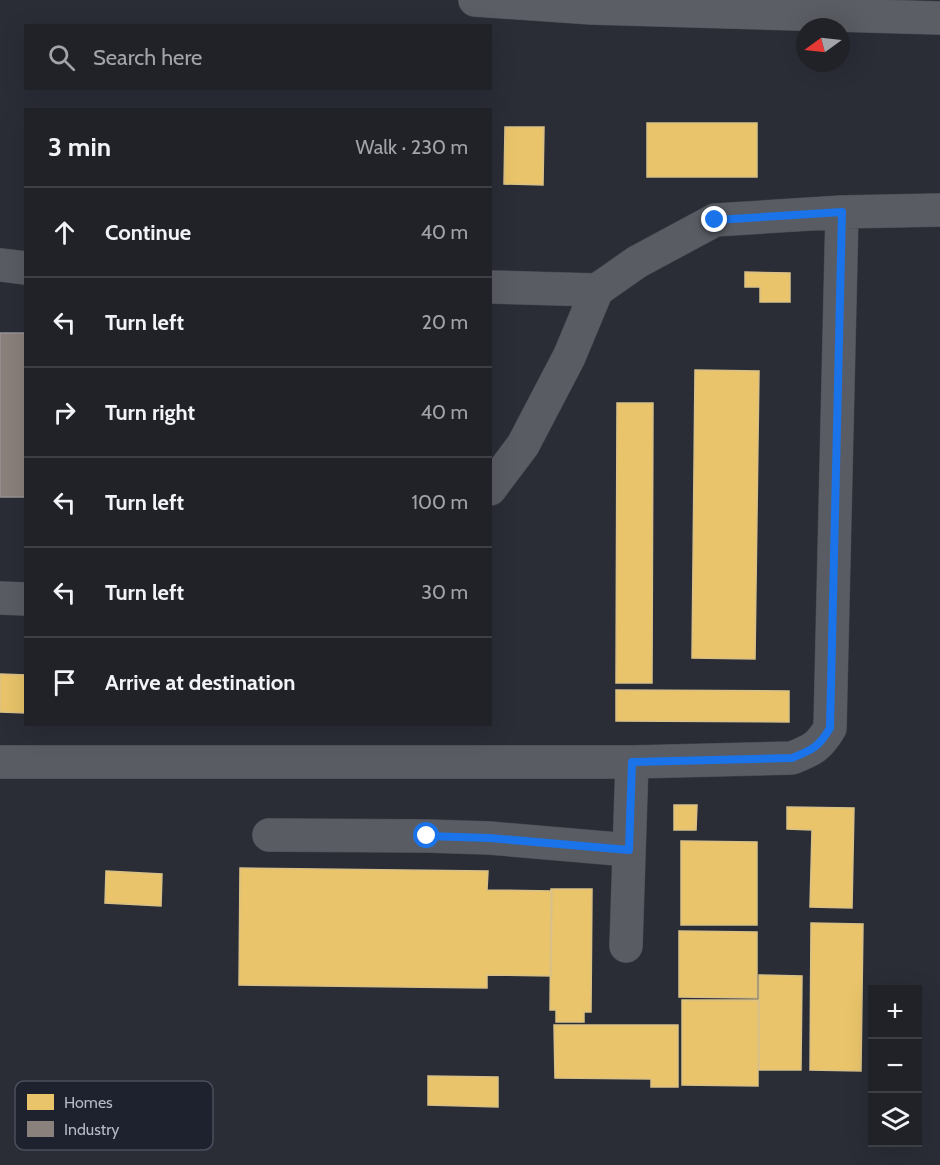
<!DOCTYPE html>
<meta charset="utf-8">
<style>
body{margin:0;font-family:Cabin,sans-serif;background:#2d2f34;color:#f1f3f6}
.controls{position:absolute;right:18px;bottom:18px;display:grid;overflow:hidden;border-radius:0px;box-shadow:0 6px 24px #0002}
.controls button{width:54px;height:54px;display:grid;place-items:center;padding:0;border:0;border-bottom:2px solid #3d3f45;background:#202228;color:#f1f3f6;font:30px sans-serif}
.compass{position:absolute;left:796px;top:18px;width:54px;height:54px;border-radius:50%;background:#202228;box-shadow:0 6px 24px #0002;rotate:255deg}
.stop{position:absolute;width:18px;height:18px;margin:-14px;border:4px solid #1a73e8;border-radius:50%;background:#fff}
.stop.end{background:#1a73e8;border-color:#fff;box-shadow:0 2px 6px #0008}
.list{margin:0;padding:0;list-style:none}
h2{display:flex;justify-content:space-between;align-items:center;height:78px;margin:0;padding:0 24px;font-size:26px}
h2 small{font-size:20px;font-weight:400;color:#a2a4a8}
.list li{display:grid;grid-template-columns:39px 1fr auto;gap:18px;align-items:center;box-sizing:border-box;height:90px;padding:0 24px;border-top:2px solid #3d3f45}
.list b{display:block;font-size:22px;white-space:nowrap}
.list em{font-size:20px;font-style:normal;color:#a2a4a8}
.icon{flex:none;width:33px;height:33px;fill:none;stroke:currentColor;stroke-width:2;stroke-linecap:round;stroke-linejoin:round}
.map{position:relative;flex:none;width:940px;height:1165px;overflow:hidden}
.search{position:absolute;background:#202228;box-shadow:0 6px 24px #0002;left:24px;top:24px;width:468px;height:66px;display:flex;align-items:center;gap:15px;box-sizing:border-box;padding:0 21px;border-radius:0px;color:#a2a4a8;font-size:22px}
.panel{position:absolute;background:#202228;box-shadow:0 6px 24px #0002;left:24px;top:108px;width:468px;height:618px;border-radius:0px}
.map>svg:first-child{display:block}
</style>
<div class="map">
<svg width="940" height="1165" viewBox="0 0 940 1165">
<rect width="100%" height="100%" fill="#2a2d36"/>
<path fill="#e9c46a" stroke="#d9c086" stroke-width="1.5" d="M 647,123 L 757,123 L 757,177 L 647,177 Z
M 505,127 L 544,127 L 543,185 L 504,184 Z
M 745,272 L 790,273 L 790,302 L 760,302 L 760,287 L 745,287 Z
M 695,370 L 759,371 L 755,659 L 692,658 Z
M 617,403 L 653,403 L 652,683 L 616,683 Z
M 0,674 L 26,675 L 26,713 L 0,712 Z
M 616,690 L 789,691 L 789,722 L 616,721 Z
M 674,805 L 697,805 L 696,830 L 674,830 Z
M 787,807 L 854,808 L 852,908 L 810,907 L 812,830 L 787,829 Z
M 681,841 L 757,842 L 757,925 L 681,925 Z
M 240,868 L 488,871 L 487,890 L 552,891 L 551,976 L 487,975 L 487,988 L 239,985 Z
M 106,871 L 162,874 L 161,906 L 105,903 Z
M 551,889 L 592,889 L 591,1012 L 584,1012 L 584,1022 L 556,1022 L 556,1010 L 550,1010 Z
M 811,923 L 863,924 L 861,1071 L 810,1070 Z
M 679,931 L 757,932 L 757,998 L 679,997 Z
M 759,975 L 802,976 L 801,1070 L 759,1070 Z
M 682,1000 L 758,1000 L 758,1086 L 682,1085 Z
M 554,1025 L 678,1025 L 678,1087 L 651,1087 L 651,1079 L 555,1078 Z
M 428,1076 L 498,1077 L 498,1107 L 428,1105 Z"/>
<path fill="#8a817c" stroke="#979292" stroke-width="1.5" d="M 0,333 L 26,333 L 26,497 L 0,497 Z"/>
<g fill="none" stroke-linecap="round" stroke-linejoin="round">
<g stroke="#46484f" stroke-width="34">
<path id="minor" d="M 0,265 L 26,268
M 490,287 L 597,290
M 490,489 L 523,445 L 569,357 L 597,290 L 637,262 L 715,220 L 842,212 L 940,210
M 0,598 L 26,599
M 0,762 L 632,762 L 792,758 C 812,750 819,747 830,728 L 842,212
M 269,835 L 427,836 L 489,838 L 629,850
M 626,946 L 632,762"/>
</g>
<g stroke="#484a52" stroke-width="34">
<path id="major" d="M 475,0 L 592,8 L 940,18"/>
</g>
<use href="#minor" stroke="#5a5c64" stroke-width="33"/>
<use href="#major" stroke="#5c5e65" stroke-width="33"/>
</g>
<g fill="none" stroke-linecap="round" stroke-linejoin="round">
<path stroke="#1a73e8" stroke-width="8" d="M 427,836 L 489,838 L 629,850 L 632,762 L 792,758 C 812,750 819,747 830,728 L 842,212 L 715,220"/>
</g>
<rect x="15" y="1081" width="198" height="69" rx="9" fill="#1e222f" stroke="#4b4f5c" stroke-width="1.5"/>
<rect x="27" y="1094" width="27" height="16" fill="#e9c46a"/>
<rect x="27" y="1121" width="27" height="16" fill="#8a817c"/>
<g font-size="16" fill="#b5b8c6">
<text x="64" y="1108">Homes</text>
<text x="64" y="1135">Industry</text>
</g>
</svg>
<div class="controls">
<button>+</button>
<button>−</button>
<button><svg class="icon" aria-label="layers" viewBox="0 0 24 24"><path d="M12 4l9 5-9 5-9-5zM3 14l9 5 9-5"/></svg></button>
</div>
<svg class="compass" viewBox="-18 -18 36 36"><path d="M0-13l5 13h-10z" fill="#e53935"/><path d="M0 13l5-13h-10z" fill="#a2a4a8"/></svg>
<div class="stop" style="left:427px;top:836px"></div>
<div class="stop end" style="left:715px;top:220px"></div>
<div class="search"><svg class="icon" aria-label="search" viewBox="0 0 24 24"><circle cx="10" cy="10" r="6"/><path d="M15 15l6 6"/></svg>Search here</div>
<section class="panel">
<h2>3 min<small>Walk · 230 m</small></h2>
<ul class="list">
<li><svg class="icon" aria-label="ahead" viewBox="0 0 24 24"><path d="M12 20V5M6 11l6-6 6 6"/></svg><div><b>Continue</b></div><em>40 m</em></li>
<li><svg class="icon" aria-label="left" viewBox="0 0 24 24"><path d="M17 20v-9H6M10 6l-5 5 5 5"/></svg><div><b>Turn left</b></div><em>20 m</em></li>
<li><svg class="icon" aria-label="right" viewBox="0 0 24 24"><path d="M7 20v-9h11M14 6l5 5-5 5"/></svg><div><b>Turn right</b></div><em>40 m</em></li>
<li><svg class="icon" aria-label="left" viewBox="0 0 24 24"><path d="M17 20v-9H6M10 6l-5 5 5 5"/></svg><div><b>Turn left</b></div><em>100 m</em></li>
<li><svg class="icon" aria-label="left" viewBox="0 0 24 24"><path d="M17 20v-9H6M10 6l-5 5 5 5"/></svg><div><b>Turn left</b></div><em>30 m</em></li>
<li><svg class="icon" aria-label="arrive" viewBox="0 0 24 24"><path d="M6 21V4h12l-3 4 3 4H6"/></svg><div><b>Arrive at destination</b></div></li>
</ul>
</section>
</div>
